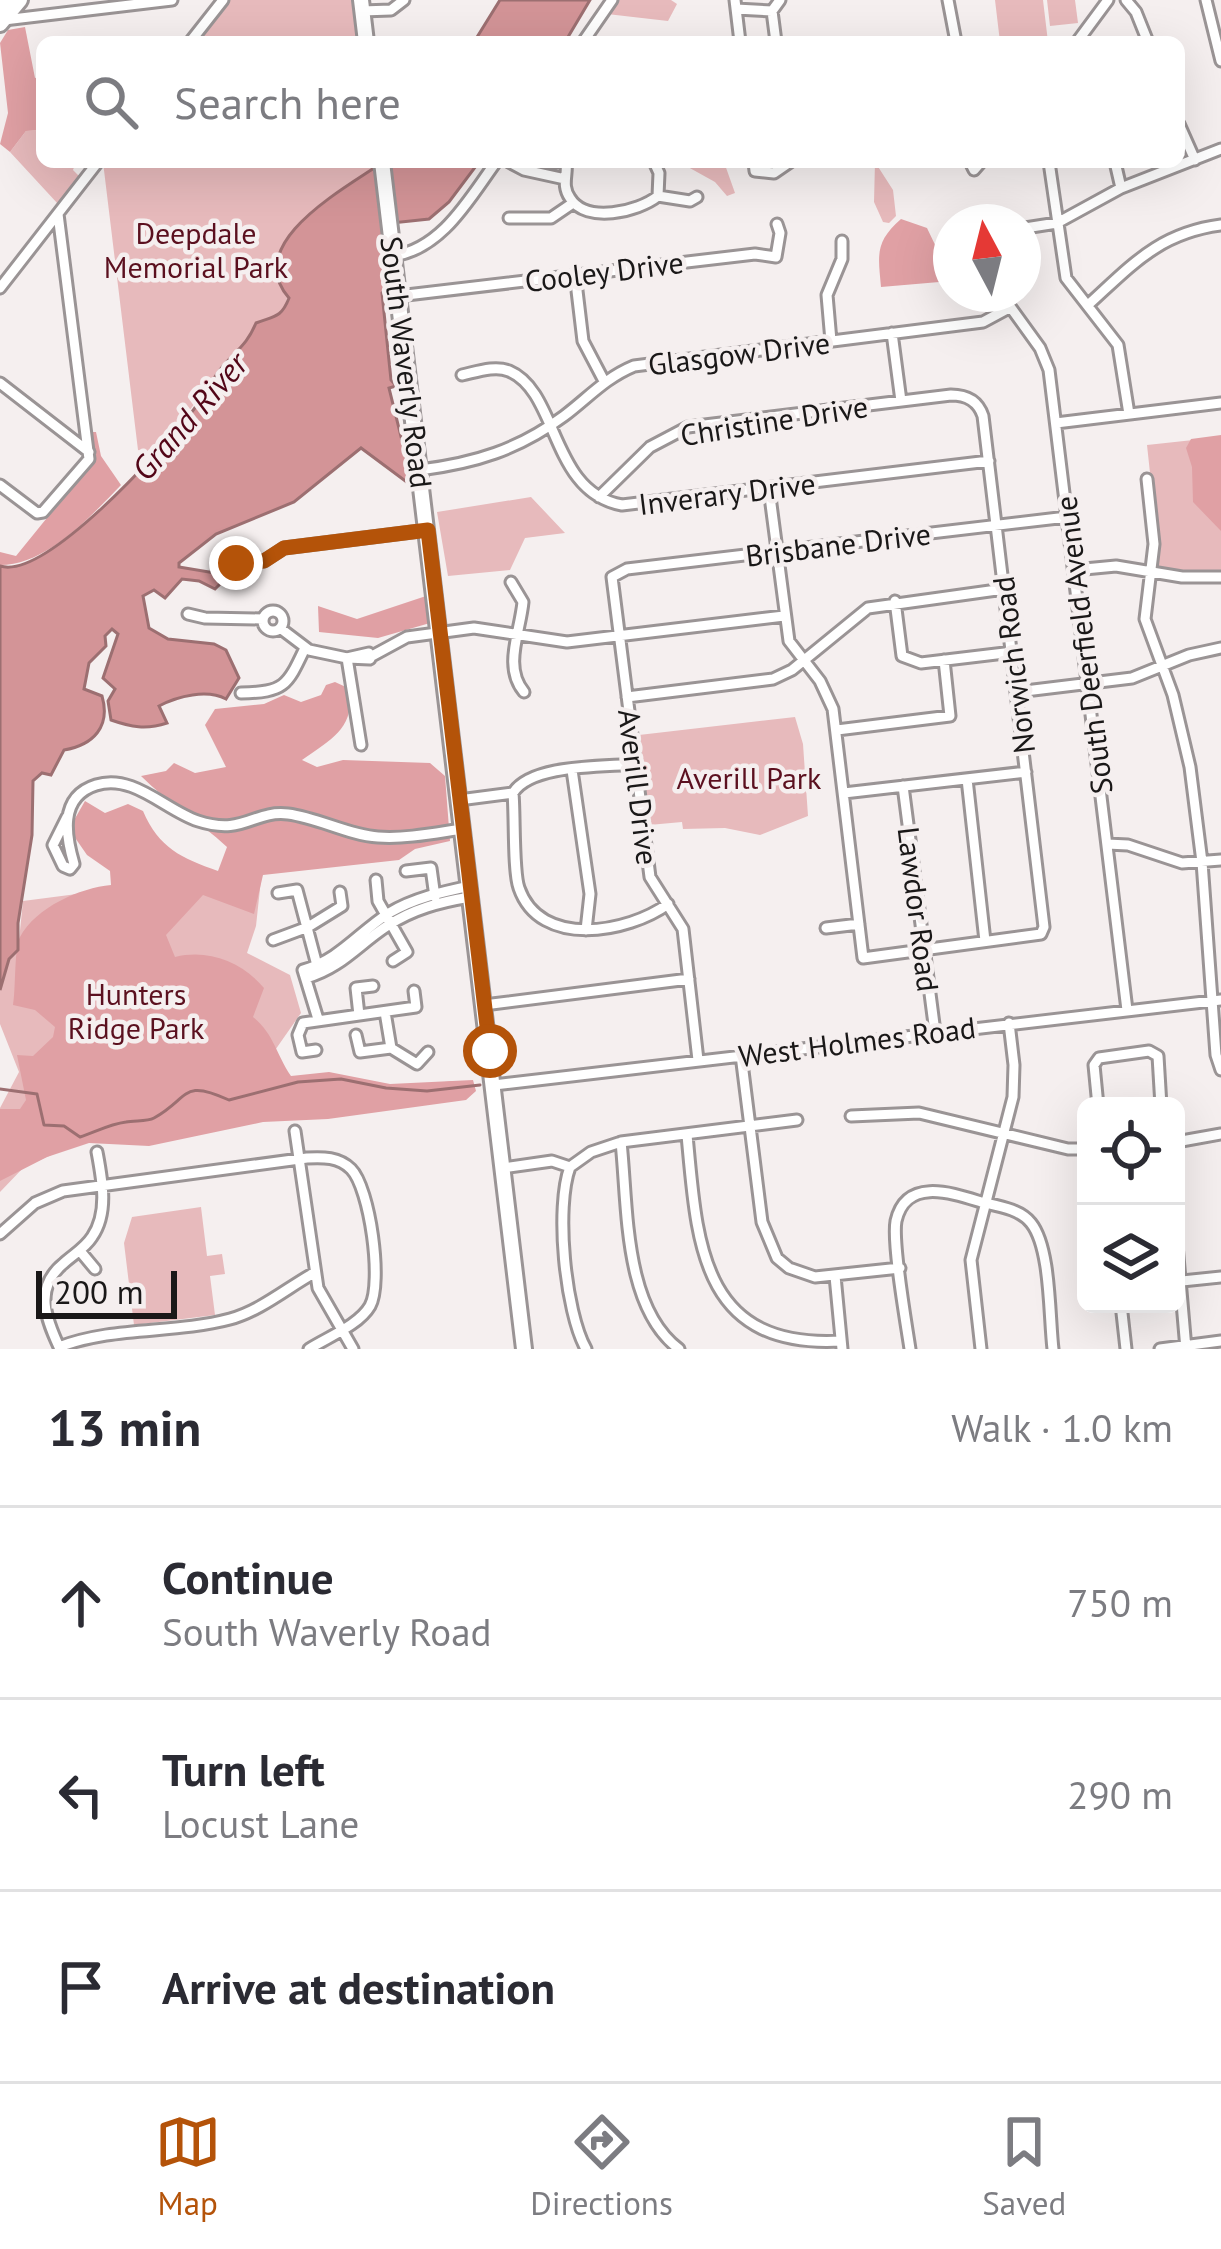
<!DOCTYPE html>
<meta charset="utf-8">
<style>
body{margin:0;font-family:"PT Sans",sans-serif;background:#f7f7f7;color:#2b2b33}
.controls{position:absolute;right:36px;bottom:36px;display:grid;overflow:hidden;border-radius:18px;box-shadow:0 12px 48px #0002}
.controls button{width:108px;height:108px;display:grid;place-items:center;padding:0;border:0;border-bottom:3px solid #e1e1e2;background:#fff;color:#2b2b33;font:60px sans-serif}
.compass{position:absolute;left:933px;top:204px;width:108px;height:108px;border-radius:50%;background:#fff;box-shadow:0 12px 48px #0002;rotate:353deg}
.scale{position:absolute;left:36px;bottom:30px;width:141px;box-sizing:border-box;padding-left:12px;border:6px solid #1a1818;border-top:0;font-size:33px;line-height:42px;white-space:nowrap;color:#1a1818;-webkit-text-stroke:9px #f5efef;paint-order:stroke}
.stop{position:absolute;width:36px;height:36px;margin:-27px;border:9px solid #b45309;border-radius:50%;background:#fff}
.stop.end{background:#b45309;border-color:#fff;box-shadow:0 3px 12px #0008}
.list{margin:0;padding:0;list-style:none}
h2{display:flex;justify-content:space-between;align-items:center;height:156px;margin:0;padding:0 48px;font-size:51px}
h2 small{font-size:39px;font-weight:400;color:#7c7c81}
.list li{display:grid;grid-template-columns:78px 1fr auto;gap:36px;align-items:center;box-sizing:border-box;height:192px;padding:0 48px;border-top:3px solid #e1e1e2}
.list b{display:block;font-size:45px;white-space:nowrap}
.list p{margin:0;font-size:39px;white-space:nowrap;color:#7c7c81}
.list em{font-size:39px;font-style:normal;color:#7c7c81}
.icon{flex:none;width:66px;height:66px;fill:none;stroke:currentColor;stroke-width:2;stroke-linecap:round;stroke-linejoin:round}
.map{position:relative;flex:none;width:1221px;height:1349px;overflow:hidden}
.search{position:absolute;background:#fff;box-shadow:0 12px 48px #0002;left:36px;right:36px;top:36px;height:132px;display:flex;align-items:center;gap:30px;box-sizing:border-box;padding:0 42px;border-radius:18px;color:#7c7c81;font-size:45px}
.sheet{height:732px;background:#fff}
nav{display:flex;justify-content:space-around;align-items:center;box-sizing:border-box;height:168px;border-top:3px solid #e1e1e2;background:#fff;font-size:33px;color:#7c7c81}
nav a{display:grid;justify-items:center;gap:6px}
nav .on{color:#b45309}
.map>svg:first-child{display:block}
</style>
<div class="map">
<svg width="1221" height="1349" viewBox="0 0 1221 1349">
<rect width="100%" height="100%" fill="#f5efef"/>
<path fill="#e7babc" d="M 228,0 L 356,0 L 360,42 L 195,42 Z
M 617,0 L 671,0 L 677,4 L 668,21 L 607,14 Z
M 995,0 L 1043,0 L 1048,42 L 1000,42 Z
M 1047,0 L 1075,0 L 1078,23 L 1050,26 Z
M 42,130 L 42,162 L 76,162 L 73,170 L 79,176 L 58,204 L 10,152 L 26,131 Z
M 372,162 L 373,169 L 306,217 L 284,311 L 252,329 L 253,336 L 223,367 L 155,455 L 138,450 L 103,162 Z
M 679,162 L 724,162 L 735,193 L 727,196 L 715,182 Z
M 875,162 L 893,190 L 896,216 L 889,223 L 883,222 L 874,202 Z
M 1221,437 L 1221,573 L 1199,575 L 1156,567 L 1158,547 L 1147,445 Z
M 531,497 L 565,533 L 525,538 L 510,570 L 448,576 L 437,512 Z
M 795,717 L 803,744 L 808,816 L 760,835 L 725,828 L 683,829 L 682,822 L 649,825 L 639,735 Z
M 262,870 L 256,926 L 247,953 L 290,975 L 301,1013 L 271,1056 L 277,1104 L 452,1081 L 453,1095 L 79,1143 L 24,1167 L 0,1192 L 0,1108 L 19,1072 L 0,1024 L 0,991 L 10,959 L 18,950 L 23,901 Z
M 201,1207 L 207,1256 L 222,1254 L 225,1274 L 210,1276 L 215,1315 L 134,1325 L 124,1243 L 132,1217 Z"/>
<path fill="#e0a0a4" d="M 25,27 L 35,78 L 42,76 L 42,130 L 26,131 L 10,152 L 0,144 L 8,113 L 0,43 L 8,30 Z
M 901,219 L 927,228 L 938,251 L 951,249 L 951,281 L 881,287 C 878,254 875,242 901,219 Z
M 79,432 L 96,432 L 101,456 L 121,485 C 90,517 47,565 0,565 L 0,552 L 16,556 L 85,471 Z
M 1221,435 L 1221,531 L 1193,502 L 1192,467 L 1186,448 L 1191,439 Z
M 426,596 L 430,623 L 378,638 L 319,632 L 318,606 L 357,619 Z
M 335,682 L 348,688 C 358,727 329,741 302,760 L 317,767 L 343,760 L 430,763 L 445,776 L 450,841 L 415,849 L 399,860 L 263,875 L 254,914 L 203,895 L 166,935 L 175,957 C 208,949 241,961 264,988 L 253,1017 C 274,1034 276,1054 291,1076 L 329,1072 L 390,1084 L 473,1080 L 476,1091 L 466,1100 L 328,1119 L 263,1122 L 149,1146 L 89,1143 L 47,1157 L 0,1181 L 0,1109 L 20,1109 L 26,1100 L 17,1055 L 33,1056 L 53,1037 L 55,1027 L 35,1010 L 13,1005 C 16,989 14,948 20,937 C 36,907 80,888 111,885 L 110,871 L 87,855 L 69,829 L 85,801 L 105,813 L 128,804 L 143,811 C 159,848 181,858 218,871 L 227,847 C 199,821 168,803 141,776 L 166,771 L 174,763 L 195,773 L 226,767 L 205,725 L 215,709 L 264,704 L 284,695 L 301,702 L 321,695 L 326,685 Z"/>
<path fill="#d39497" stroke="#9c6f71" stroke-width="3" d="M 500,0 L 590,0 L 565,42 L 474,42 Z
M 383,162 L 479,162 L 449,202 L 429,219 L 382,224 L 389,285 L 382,293 L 391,380 L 396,386 L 389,388 L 412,481 L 408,483 L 361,448 L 294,502 L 216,534 L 179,563 L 179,567 L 221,574 L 220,584 L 215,589 L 199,581 L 182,579 L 165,598 L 154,590 L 143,596 L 149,628 L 168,639 L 214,644 L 226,650 L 239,678 L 226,699 C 207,689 178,696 159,706 L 167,723 C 146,730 131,727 111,720 L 108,701 L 115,689 L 103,678 L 118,634 L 112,629 L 105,636 L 106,646 L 89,663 L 84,689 L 102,696 C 111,727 93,745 64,750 L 51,775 L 42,773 L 33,781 L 32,835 L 18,923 L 18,950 L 9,959 L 0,990 L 0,566 C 45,581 163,448 191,413 C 203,398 211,380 223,366 C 239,348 247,344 256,323 C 273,316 281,319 289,298 C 241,243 346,188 383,162 Z"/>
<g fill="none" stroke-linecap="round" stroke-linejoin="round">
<path stroke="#9c6f71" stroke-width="3" d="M 0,1089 L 37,1094 L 44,1125 L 64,1126 L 80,1137 C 95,1132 110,1124 126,1122 C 134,1120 147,1122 154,1118 C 190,1098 181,1078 229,1100 L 298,1082 L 341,1079 L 386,1088 L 427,1091 L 480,1085"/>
<g stroke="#9a9495" stroke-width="15">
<path id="minor" d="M 735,0 L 740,42
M 948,0 L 956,42
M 1126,0 L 1136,12 L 1148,42
M 1206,0 L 1221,61
M 736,9 L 772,11
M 362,11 L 391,10 L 404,0
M 4,20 L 172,0
M 190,42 L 223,0
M 583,42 L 612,0
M 776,42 L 772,11 L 780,0
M 1077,42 L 1108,0
M 1179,124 L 1195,160
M 509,162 L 524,170 L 565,179
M 531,162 L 556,162
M 566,162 C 568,175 561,185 570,198 C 586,224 638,212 658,196 L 659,173 L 654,162
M 754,162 L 755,171 L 774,173 L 790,162
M 970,162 L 974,170 L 981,162
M 1049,162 L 1066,278 L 1118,345 L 1129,414
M 1115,162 L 1121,188
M 658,196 L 690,201 L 697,197
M 509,218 L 551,218 L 573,203
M 1025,228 L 1057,223 L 1121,188 L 1221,149
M 393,256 C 442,249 469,199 496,162
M 575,274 L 583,341 L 604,381
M 0,288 L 98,162
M 1001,294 L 1040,348 L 1049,370 L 1127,1010
M 398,296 L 755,254 L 776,257 L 780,233 L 777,224
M 1088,305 C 1132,265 1159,233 1221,225
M 892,333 L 901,401
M 831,341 L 827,295 L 842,259 L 842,241
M 462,375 C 476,372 495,365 509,371 C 559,392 550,492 622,505 L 989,461
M 0,383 L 89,452
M 1056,423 L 1221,403
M 420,470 C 475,463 518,450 564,416 C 588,398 605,378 634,366 L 983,322 L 1009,308
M 1147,479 L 1154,544 L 1145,619 L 1173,695 L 1190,767 L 1202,862 L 1216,1055 L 1221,1070
M 0,485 L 37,513 L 43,512 L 89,459 L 58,214
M 599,497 L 650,447 L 688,427 L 951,395 C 967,395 978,401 983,416 L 1044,927 L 1041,934 L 863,958 L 833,709 L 820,681 L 789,641 L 769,489
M 245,563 L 241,567 L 236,560 L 264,561 L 284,548 L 428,530
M 1074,570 L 1116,566 L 1182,577 L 1221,577
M 511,582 L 523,602 C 520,633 503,667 524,692
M 895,601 L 902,656 L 921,663 L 1013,652
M263 621a10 10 0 1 1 20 0a10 10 0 1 1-20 0Z
M 188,614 L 205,618 L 263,619
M 280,628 L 309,650 L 347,658 L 361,745
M 369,653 L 370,659 L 347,658 Z
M 372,656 L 407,637 L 474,628 L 567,642 L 784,616
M 1017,692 L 1132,678 L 1189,655 L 1221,648
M 241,693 C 285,692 287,686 305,648
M 627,697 L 773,679 L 792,670 L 868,608 L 1004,589
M 837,730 L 950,716 L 944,660
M 572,770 L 590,894 L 586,930
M 967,779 L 985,941
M 903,786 L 935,1032
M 513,793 C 515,815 513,872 519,888 C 540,949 628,933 668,904
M 844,793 L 1026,772
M 459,800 L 513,793 C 531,764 603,767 636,764
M 67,817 L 53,845 L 63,866 L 70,869 L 74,864 C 66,837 58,797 96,785 C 133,773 165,810 198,821 C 244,836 253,810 288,814 C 319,818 348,835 378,837 C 406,839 435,833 462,829
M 1107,844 L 1128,845 L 1182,863 L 1221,860
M 406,871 L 431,868 L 435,897
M 376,880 L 378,901 L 407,952 L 393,961
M 278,893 L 297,890 L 318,969
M 826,928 L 859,924
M 273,940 L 308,927 L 342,906 L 340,892
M 306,978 C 341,968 358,945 387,926 C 413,909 440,902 470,897
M 484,1005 L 689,979
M 385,1012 L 391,1048 L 417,1064 L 428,1052
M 359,1015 L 356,988 L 373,986
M 318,1019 L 303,970 C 339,960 359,932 389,913 C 414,898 442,892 470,886
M 356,1035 L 360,1052 L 391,1048
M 316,1050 L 302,1052 L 298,1035 L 303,1023 L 416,1007 L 414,991
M 741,1055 L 762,1222 L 777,1258 L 789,1268 L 815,1277 L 900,1268
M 698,1060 L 683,929 L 650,877 L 612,577 L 627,569 L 1067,517
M 494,1085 L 1221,1000
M 1098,1106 L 1094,1065 L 1099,1058 L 1149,1051 L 1158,1056 L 1161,1106
M 851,1116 L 919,1113 L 1068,1149 L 1086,1149
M 295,1131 L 318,1288 L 353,1349
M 687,1135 C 697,1242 700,1349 841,1341
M 621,1142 C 628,1206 623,1307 679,1349
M 1176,1142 L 1221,1134
M 570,1167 C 555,1207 565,1311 586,1349
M 503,1168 L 552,1161 L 570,1167 L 591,1152 L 621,1142 L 797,1120
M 1176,1233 L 1186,1349
M 0,1234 L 35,1203 L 63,1191 L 307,1158 C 323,1157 339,1157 351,1169 C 370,1188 383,1283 370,1306 C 359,1325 328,1337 309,1349
M 80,1251 L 95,1269
M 835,1276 L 842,1349
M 1182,1281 L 1221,1277
M 1121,1304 L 1126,1349
M 59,1347 C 114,1326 174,1334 230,1319 C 260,1311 287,1288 314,1273
M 60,1349 C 46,1319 33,1288 64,1263 C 74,1254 85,1248 92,1237 C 109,1213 102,1179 97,1152
M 910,1349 C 906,1322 892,1243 896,1221 C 906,1177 952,1193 981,1202 C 998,1206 1020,1209 1031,1223 C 1051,1248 1049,1316 1053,1349
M 981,1349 L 971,1260 L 1013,1097 L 1014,1065 L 1009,1023
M 1160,1349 L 1221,1341"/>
</g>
<g stroke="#9a9495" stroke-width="20">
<path id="major" d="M 361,0 L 366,42
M 0,6 L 4,0
M 0,24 L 20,0
M 382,162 L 524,1349"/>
</g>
<use href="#minor" stroke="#fff" stroke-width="9"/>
<use href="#major" stroke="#fff" stroke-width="14"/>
</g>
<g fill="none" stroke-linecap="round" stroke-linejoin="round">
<path stroke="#b45309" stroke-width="15" d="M 236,563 L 241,567 L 245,562 L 264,561 L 284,548 L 428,530 L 490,1051"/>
</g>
<g text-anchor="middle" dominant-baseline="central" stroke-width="9" stroke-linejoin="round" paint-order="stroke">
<g font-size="30" fill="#5b101f" stroke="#f5efef">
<text x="196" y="232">Deepdale<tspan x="196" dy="34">Memorial Park</tspan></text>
<text x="749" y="777">Averill Park</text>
<text x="136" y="993">Hunters<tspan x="136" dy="34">Ridge Park</tspan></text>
</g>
<g font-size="30" fill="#1a1818" stroke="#f5efef">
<text transform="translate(604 271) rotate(-7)">Cooley Drive</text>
<text transform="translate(739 353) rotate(-7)">Glasgow Drive</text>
<text transform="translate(407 362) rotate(83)">South Waverly Road</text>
<text transform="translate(774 420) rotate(-9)">Christine Drive</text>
<text transform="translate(727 493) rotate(-7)">Inverary Drive</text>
<text transform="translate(838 544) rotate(-7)">Brisbane Drive</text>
<text transform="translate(1083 645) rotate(-97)">South Deerfield Avenue</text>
<text transform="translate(1013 665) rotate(-97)">Norwich Road</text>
<text transform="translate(639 787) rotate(83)">Averill Drive</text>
<text transform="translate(919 909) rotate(83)">Lawdor Road</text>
<text transform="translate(857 1041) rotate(-7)">West Holmes Road</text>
</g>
<g font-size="33" font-style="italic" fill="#520517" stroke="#f5efef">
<text transform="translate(189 416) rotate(-49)">Grand River</text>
</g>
</g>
</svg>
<div class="controls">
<button><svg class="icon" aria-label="locate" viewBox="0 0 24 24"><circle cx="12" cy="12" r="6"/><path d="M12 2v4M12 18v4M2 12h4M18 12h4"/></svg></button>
<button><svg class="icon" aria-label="layers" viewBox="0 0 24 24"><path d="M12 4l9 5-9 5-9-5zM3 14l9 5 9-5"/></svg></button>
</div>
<svg class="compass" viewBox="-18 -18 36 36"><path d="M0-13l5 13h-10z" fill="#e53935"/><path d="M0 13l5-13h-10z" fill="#7c7c81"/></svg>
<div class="scale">200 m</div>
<div class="stop" style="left:490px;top:1051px"></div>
<div class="stop end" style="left:236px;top:563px"></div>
<div class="search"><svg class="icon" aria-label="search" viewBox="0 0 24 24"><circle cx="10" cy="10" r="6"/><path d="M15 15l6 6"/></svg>Search here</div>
</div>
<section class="sheet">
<h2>13 min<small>Walk · 1.0 km</small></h2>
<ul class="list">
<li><svg class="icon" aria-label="ahead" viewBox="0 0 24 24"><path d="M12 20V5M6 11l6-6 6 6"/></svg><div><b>Continue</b><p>South Waverly Road</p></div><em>750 m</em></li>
<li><svg class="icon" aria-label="left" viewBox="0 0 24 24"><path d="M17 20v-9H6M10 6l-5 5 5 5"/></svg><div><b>Turn left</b><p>Locust Lane</p></div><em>290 m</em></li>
<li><svg class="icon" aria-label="arrive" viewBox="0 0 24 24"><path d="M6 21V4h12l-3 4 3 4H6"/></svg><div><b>Arrive at destination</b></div></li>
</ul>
</section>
<nav>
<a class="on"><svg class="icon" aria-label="map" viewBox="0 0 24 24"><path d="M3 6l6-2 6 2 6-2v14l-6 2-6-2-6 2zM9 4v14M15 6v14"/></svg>Map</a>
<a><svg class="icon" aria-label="directions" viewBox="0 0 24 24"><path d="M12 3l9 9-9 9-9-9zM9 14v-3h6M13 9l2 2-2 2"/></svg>Directions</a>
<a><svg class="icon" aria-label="saved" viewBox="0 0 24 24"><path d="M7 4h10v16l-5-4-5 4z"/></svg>Saved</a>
</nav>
